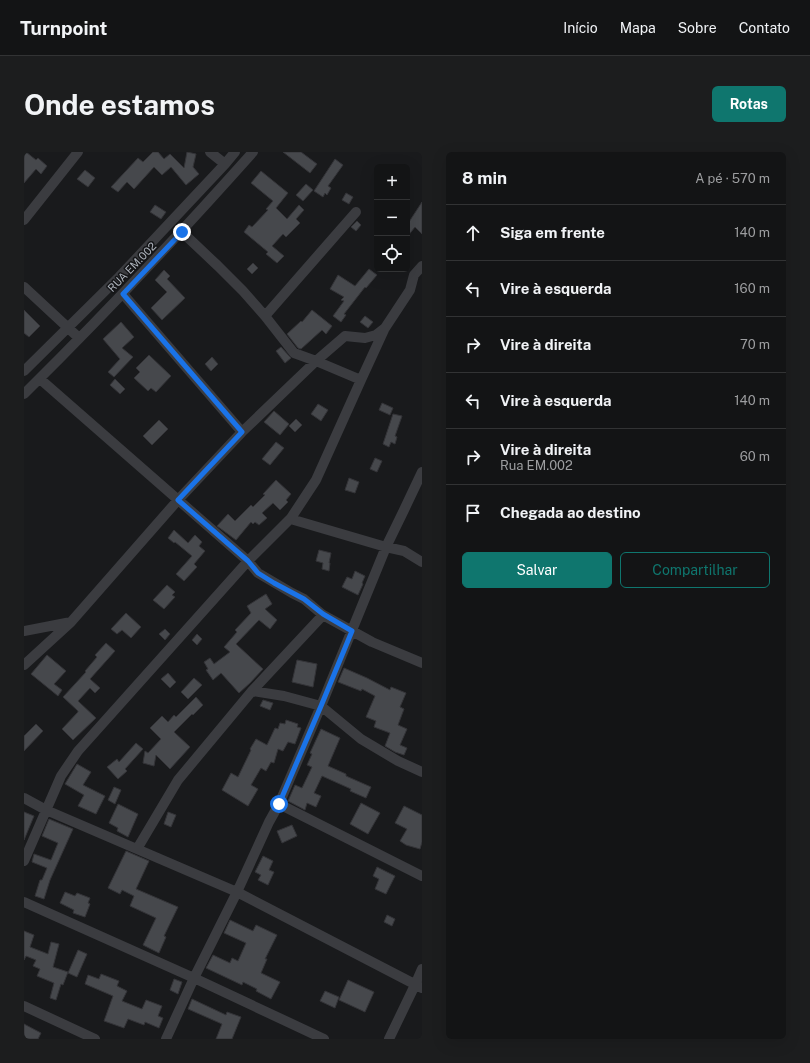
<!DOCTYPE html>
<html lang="pt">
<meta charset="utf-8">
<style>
body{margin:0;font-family:"Public Sans",sans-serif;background:#1c1d1e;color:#f1f3f6}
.controls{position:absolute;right:12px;top:12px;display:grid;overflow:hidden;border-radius:6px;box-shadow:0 4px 16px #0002}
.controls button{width:36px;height:36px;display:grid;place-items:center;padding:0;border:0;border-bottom:1px solid #323334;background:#131415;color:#f1f3f6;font:20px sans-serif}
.stop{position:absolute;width:12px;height:12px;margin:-9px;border:3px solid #1a73e8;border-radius:50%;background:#fff}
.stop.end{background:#1a73e8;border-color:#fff;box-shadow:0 1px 4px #0008}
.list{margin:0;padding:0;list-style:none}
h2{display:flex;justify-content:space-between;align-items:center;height:52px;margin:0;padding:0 16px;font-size:17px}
h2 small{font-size:13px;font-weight:400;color:#9d9ea0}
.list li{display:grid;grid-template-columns:26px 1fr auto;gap:12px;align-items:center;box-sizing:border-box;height:56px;padding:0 16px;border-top:1px solid #323334}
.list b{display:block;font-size:15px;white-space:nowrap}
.list p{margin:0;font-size:13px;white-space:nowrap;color:#9d9ea0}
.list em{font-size:13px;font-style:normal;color:#9d9ea0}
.actions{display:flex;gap:8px;padding:12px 16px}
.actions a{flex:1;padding:9px 0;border:1px solid #0f766e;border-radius:6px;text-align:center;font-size:14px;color:#0f766e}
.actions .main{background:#0f766e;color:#fff}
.icon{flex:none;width:22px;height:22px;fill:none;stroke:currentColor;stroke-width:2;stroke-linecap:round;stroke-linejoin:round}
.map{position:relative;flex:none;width:398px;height:887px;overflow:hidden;border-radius:6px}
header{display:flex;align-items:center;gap:24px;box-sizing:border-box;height:56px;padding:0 20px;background:#131415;border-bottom:1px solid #323334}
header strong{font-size:19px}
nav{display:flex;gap:22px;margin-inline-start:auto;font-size:14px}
.intro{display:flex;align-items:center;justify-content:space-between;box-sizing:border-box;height:96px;padding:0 24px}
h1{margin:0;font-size:28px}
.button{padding:10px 18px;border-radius:6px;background:#0f766e;color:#fff;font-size:14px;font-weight:700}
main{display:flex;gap:24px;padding:0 24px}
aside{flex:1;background:#131415;border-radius:6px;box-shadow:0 4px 16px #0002}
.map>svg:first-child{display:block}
</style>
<header>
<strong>Turnpoint</strong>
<nav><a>Início</a><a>Mapa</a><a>Sobre</a><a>Contato</a></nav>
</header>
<div class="intro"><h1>Onde estamos</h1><a class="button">Rotas</a></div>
<main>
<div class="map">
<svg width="398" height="887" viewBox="0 0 398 887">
<rect width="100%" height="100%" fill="#191a1c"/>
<path fill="#46484c" stroke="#343438" d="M 0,0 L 2,0 L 12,8 L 14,6 L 23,14 L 17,22 L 12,17 L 0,31 Z
M 129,0 L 134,0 L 140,7 L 146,2 L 160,16 L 163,0 L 172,2 L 169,15 L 175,22 L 162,33 L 147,15 L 138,23 L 130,15 L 110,37 L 103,30 L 94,40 L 87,35 L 114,6 L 119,10 Z
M 259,0 L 277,0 L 293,12 L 286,21 Z
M 311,7 L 319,13 L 304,34 L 307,36 L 303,43 L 301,41 L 299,45 L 290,39 Z
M 61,18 L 71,26 L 64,35 L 53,27 Z
M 237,19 L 264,41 L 252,56 L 263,67 L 275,53 L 280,58 L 272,67 L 276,71 L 262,85 L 259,82 L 248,94 L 260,104 L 253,111 L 242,102 L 244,100 L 220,80 L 225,73 L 228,75 L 244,58 L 242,57 L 249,49 L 227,31 Z
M 282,32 L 289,38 L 279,49 L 272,43 Z
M 322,41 L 329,45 L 325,52 L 318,48 Z
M 398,50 L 398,82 L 391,75 L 383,85 L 383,73 Z
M 131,53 L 142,60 L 137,67 L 126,60 Z
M 333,69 L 337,73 L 332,79 L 327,75 Z
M 229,111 L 234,116 L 228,122 L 223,117 Z
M 345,117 L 353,123 L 342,136 L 341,135 L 320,162 L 322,163 L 317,170 L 309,164 L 320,149 L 317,148 L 320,145 L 306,137 L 314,123 L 331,134 Z
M 140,118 L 146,124 L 143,127 L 161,146 L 138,168 L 127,156 L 143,140 L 131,128 Z
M 0,158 L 16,174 L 5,185 L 0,181 Z
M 288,158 L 308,174 L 302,182 L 298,178 L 277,197 L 274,196 L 263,182 L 277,169 L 278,170 Z
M 341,164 L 349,170 L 344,176 L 336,170 Z
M 97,170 L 110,185 L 98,196 L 109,205 L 90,225 L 84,220 L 96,207 L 79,187 Z
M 257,195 L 267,206 L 261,211 L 252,199 Z
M 125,203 L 147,224 L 132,240 L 127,236 L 124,239 L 110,226 L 116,220 L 112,216 Z
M 188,205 L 194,212 L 187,219 L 181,212 Z
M 91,227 L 101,237 L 96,242 L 86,233 Z
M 358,251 L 369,256 L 366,263 L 355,258 Z
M 294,252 L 304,258 L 297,269 L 287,262 Z
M 250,259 L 265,272 L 256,283 L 240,270 Z
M 369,262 L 378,264 L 371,284 L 373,285 L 371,292 L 367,290 L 365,295 L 359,292 Z
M 272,267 L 278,273 L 271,280 L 265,274 Z
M 135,268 L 144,277 L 128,293 L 119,284 Z
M 252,290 L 260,296 L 246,313 L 238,307 Z
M 351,306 L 358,309 L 353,320 L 346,317 Z
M 325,326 L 335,330 L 331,341 L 321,338 Z
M 252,328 L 267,342 L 262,348 L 264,350 L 256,358 L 249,351 L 238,361 L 243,366 L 235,373 L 231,370 L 229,372 L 227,370 L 212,388 L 193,374 L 204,362 L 211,369 L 227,353 L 229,355 L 241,343 L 239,342 Z
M 150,378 L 164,391 L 171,383 L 178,390 L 175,394 L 181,399 L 170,412 L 173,415 L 160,429 L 152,422 L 168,404 L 151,390 L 150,391 L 144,386 Z
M 295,398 L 307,401 L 305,411 L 306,411 L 305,419 L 298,417 L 299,411 L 292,409 Z
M 331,419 L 341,424 L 338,431 L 339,432 L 334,443 L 318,435 L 323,425 L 328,427 Z
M 143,433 L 151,440 L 148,443 L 151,445 L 140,457 L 129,448 Z
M 242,442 L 248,452 L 241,457 L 253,468 L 246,477 L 235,468 L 212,492 L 239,517 L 226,531 L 215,541 L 197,521 L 189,528 L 182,518 L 184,517 L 180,510 L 186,506 L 190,512 L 206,500 L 200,495 L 213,480 L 211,478 L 227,461 L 223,454 Z
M 102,461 L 117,475 L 107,486 L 98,478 L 93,482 L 87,477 Z
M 141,477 L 146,482 L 141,488 L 135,482 Z
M 173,482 L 178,487 L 173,493 L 168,488 Z
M 82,491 L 91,499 L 66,527 L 76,536 L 71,541 L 66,536 L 54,549 L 72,566 L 49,588 L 38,577 L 54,560 L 54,559 L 39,545 L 62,520 L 61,519 L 73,505 L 71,503 Z
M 23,503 L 42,519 L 30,532 L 38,538 L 34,544 L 7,522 Z
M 273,508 L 293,512 L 289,535 L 268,530 Z
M 320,516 L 343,526 L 366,538 L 367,535 L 382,541 L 376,555 L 380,557 L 374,573 L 383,577 L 376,593 L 383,596 L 380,603 L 371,600 L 361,594 L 366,581 L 350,575 L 352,569 L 342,565 L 351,544 L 338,537 L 337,539 L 314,530 Z
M 144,521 L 152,530 L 146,536 L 137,527 Z
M 170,526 L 178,533 L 164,547 L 157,540 Z
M 172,545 L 179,553 L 169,563 L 168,562 L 150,580 L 166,595 L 146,617 L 132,603 L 130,614 L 119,611 L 121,599 L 124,601 L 137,587 L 126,576 L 138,564 L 144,570 L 150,563 L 152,565 Z
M 239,548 L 249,551 L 246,558 L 236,554 Z
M 262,568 L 274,572 L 273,575 L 277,576 L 271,592 L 264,590 L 259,599 L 254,597 L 250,611 L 247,610 L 242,619 L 237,616 L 227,633 L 234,637 L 224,654 L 198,638 L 207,621 L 214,625 L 227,598 L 226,597 L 232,587 L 243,593 L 251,576 L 254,577 L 256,571 L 261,572 Z
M 12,572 L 19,579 L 0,599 L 0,584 Z
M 297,577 L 316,586 L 304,614 L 322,622 L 322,624 L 347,635 L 342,646 L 326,639 L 327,637 L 298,624 L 290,641 L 297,644 L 292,655 L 283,651 L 281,658 L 264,649 L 271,633 L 278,636 L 288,615 L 283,613 L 288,602 L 286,601 Z
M 112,591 L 119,597 L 101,617 L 103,619 L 94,627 L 83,615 L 93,607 L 95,610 Z
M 53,612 L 67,620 L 59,633 L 81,644 L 72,662 L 54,654 L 60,643 L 41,632 Z
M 90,635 L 97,638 L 91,652 L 84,648 Z
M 337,651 L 356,661 L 344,682 L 326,672 Z
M 94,652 L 114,662 L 104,685 L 93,679 L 94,676 L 85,671 Z
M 380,654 L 398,663 L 398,690 L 396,697 L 382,693 L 376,689 L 383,677 L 371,671 Z
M 0,660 L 10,664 L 0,688 Z
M 144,660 L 152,663 L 147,675 L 140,672 Z
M 25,667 L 49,677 L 26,728 L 20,747 L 11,744 L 16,728 L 18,728 L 23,716 L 8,710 L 10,702 L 27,708 L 34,691 L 18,684 Z
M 268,673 L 273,684 L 258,691 L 253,679 Z
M 102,699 L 125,709 L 112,737 L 154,755 L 140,784 L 142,785 L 135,801 L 119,793 L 132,766 L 106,754 L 110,744 L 98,738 L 96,742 L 84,736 Z
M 239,704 L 249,709 L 245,718 L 250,720 L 244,733 L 234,728 L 237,723 L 231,720 Z
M 353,715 L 371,724 L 362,742 L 351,737 L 355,727 L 349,724 Z
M 41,740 L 51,744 L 53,741 L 66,746 L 64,751 L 66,752 L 61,765 L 49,761 L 50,758 L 36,751 Z
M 363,763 L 371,767 L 368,774 L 360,770 Z
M 206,768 L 229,779 L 232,773 L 253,783 L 241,807 L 243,807 L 237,821 L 256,830 L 247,847 L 232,839 L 233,837 L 219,830 L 218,833 L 182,816 L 189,803 L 206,811 L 208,806 L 214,809 L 222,791 L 200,781 Z
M 0,779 L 10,783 L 6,795 L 24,802 L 27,790 L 35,792 L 29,815 L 44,820 L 39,833 L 37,832 L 32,848 L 26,846 L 30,831 L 13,824 L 16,817 L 9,814 L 12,808 L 2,804 L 0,808 Z
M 54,798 L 63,802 L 53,825 L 44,821 Z
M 77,822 L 95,829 L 93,834 L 103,839 L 98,849 L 118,857 L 122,848 L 138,854 L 134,864 L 139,866 L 135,876 L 121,870 L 120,873 L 104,867 L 100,876 L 80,869 L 89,844 L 61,832 L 64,823 L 75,827 Z
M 150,827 L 158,830 L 154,842 L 146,838 Z
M 324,828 L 350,840 L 341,860 L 315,848 Z
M 301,839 L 315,845 L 311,856 L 296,849 Z
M 168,847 L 202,863 L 203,860 L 217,865 L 208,887 L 192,887 L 198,872 L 164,857 Z
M 0,872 L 17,881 L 14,887 L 0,887 Z"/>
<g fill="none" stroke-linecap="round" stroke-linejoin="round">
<path stroke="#3b3c40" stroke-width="10" d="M 186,0 L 201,12
M 0,68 L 54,0
M 158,80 L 194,114 L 219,139 L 241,164 L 270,201 L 292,209 L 337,228 L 360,178
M 0,135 L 55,186
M 99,142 L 218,280
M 241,164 L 332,60
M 0,219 L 95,125 L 201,12 L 211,0
M 16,227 L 224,409 L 234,421 L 268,441 L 280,447 L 299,463 L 348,490 L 398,511
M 0,242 C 79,164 155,83 229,0
M 267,366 L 270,368 L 362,395 L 380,399 L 398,410
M 0,479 L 47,470
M 0,513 L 47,470 L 154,348 L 218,280 L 292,209 L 321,184 L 341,186 L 352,183 L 361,176 L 386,138 L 390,123 L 398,114
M 228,539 L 260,544 L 297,554 L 337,587 L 374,609 L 398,620
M 0,646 L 22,658 L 213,740 L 398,836
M 255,652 L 398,724
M 113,697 L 154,628 L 228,539 L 299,463
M 0,709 L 37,624 L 54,599 L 224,409 L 267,366 L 292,328 L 337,228
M 0,750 L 170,826 L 300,887
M 0,854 L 71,887
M 142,887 L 170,826 L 213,740 L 245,670 L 255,652 L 297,554 L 362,395 L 380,358 L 398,320
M 365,887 L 391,833 L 398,817"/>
</g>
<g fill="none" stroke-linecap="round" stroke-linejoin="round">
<path stroke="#1a73e8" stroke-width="5" d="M 158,80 L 99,142 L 218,280 L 154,348 L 224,409 L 234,421 L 250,431 L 280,447 L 299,462 L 328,479 L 297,554 L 255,652"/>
</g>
<g text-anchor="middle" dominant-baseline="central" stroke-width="3" stroke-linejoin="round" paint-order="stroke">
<g font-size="11" fill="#acb2bb" stroke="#141517">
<text transform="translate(108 115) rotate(-46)">RUA EM.002</text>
</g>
</g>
</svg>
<div class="controls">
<button>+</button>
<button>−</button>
<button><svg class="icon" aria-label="locate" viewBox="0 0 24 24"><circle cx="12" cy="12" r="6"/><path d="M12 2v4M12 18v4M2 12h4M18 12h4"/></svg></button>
</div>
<div class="stop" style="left:255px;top:652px"></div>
<div class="stop end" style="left:158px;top:80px"></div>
</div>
<aside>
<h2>8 min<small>A pé · 570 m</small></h2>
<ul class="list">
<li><svg class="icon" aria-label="ahead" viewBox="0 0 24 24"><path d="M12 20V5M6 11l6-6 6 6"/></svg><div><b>Siga em frente</b></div><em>140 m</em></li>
<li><svg class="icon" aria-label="left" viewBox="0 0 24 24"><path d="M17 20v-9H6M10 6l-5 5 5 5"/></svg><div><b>Vire à esquerda</b></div><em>160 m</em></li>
<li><svg class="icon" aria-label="right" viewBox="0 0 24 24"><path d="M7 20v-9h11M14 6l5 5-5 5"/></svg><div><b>Vire à direita</b></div><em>70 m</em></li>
<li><svg class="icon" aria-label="left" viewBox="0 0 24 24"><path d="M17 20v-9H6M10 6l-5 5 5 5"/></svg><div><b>Vire à esquerda</b></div><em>140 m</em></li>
<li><svg class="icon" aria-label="right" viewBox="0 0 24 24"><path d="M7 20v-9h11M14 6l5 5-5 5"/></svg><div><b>Vire à direita</b><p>Rua EM.002</p></div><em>60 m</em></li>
<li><svg class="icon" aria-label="arrive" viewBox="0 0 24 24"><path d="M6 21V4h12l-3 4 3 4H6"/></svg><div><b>Chegada ao destino</b></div></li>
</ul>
<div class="actions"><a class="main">Salvar</a><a>Compartilhar</a></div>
</aside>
</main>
